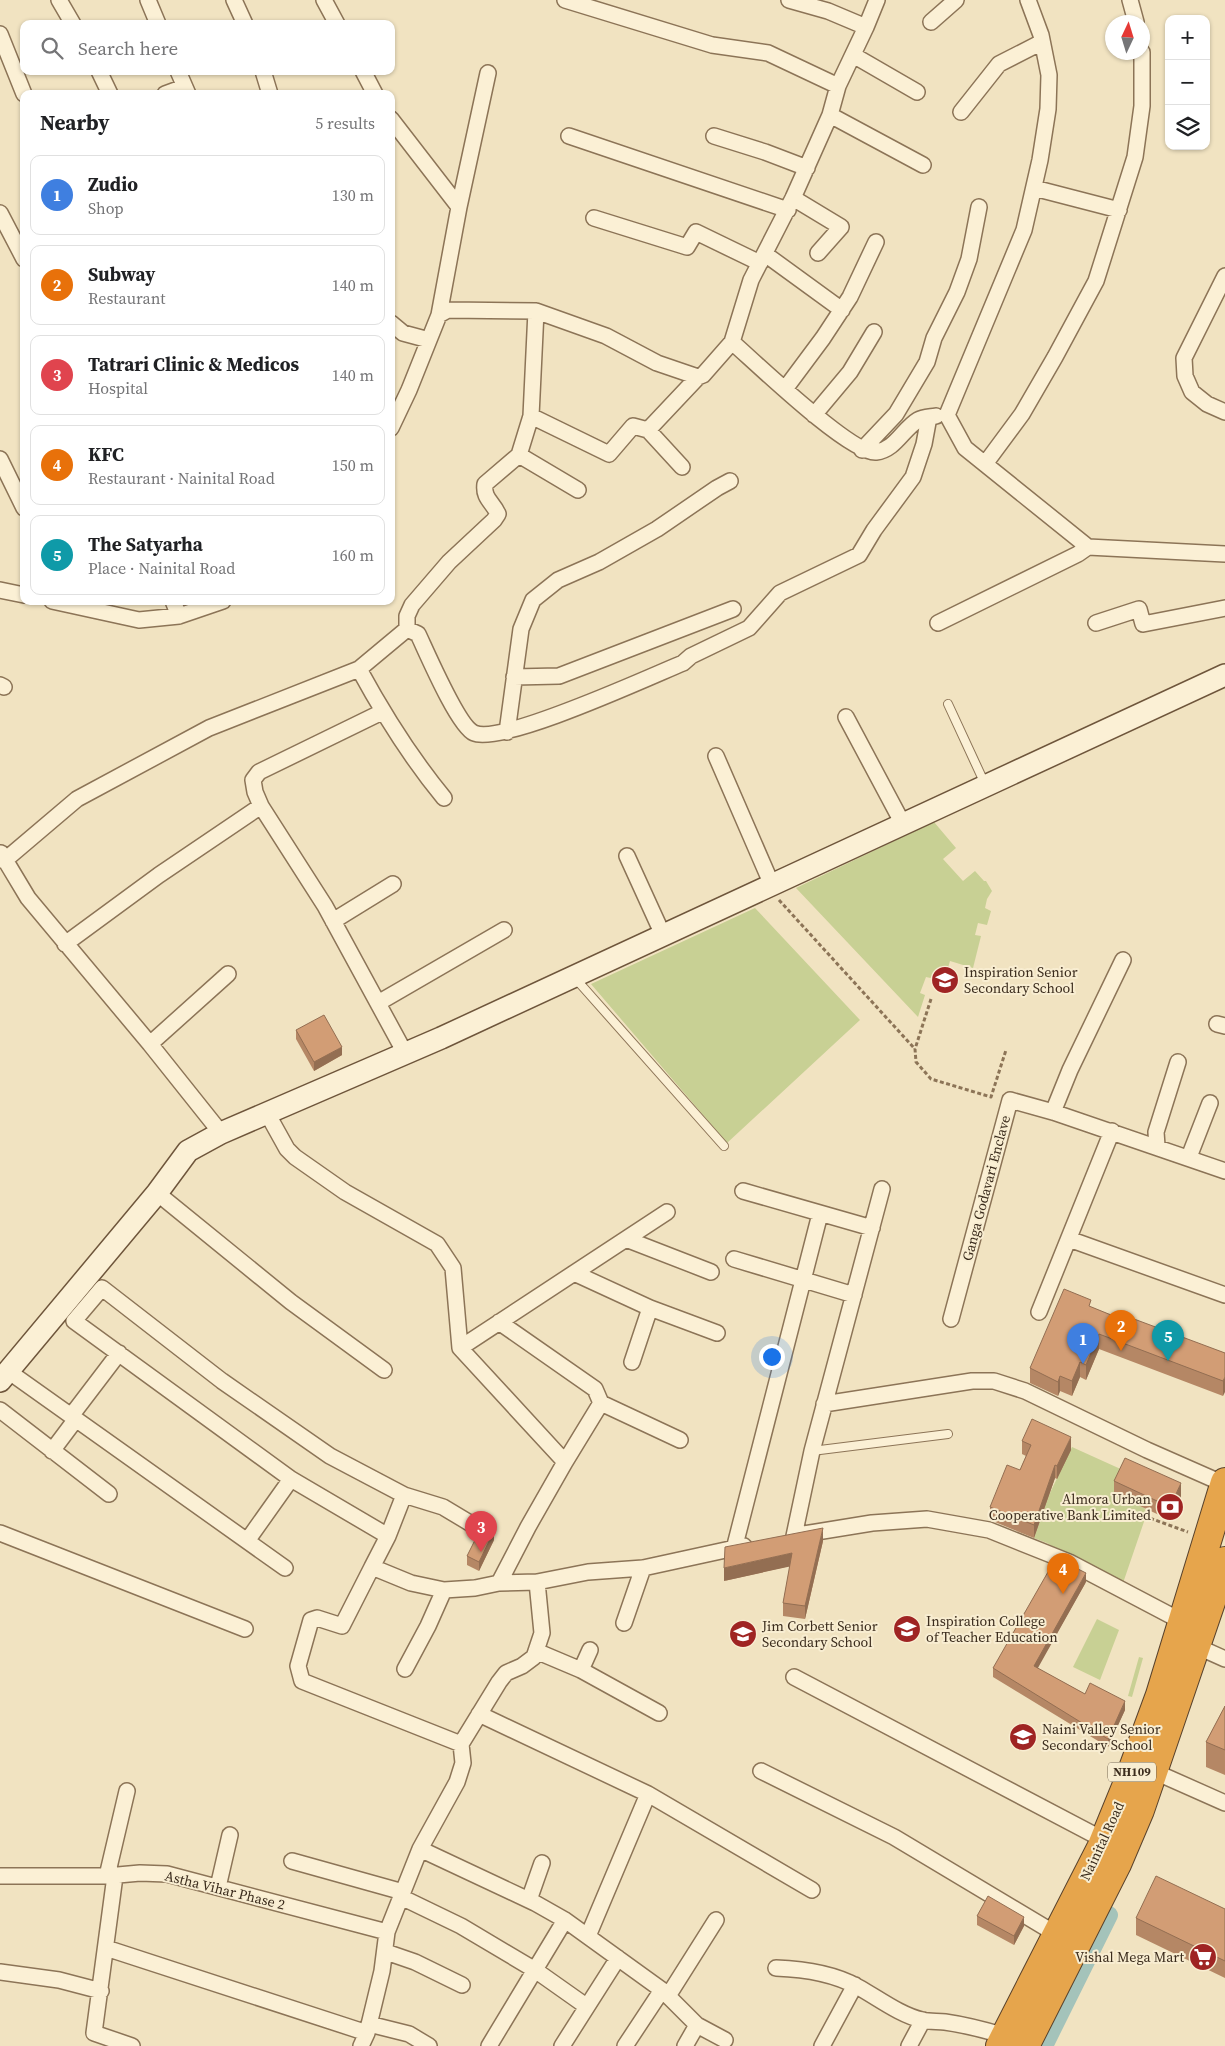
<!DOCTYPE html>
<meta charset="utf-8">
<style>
body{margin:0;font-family:"Source Serif 4",serif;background:#f6f6f6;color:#202124}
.controls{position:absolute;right:15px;top:15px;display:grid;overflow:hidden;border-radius:10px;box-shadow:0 1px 4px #0004}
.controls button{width:45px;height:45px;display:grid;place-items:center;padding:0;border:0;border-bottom:1px solid #e0e0e0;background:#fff;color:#202124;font:25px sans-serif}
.compass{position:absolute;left:1105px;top:15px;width:45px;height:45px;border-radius:50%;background:#fff;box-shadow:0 1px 4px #0004;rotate:4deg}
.you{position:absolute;left:771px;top:1356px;width:18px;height:18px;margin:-12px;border:4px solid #fff;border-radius:50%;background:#1a73e8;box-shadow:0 0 0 8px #1a73e833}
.badge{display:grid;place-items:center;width:32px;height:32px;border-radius:50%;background:#9f2423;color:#fff;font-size:16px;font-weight:700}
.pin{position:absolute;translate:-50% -41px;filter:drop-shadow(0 1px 2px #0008)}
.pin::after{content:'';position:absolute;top:26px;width:18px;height:15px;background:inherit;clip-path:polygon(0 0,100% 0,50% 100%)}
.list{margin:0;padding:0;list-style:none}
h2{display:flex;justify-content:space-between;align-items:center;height:65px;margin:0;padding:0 20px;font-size:21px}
h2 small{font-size:16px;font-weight:400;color:#757577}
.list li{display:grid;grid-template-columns:32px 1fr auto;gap:15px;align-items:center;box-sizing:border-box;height:80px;margin:0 10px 10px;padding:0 10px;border:1px solid #e0e0e0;border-radius:10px}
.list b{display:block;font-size:19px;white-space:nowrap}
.list p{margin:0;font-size:16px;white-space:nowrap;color:#757577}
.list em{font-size:16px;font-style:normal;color:#757577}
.icon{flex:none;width:28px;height:28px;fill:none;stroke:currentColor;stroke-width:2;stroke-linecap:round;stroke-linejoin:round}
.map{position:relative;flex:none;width:1225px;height:2046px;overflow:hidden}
.search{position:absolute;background:#fff;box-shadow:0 1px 4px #0004;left:20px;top:20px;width:375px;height:55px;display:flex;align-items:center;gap:12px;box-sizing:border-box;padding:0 18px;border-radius:10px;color:#757577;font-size:19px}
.panel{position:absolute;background:#fff;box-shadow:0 1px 4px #0004;left:20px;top:90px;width:375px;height:515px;border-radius:10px}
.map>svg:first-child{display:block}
</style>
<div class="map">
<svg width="1225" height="2046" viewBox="0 0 1225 2046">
<rect width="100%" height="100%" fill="#f1e3c1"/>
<path fill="#c8d094" d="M 934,822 L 956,848 L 943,859 L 963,881 L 975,871 L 984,881 L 986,881 L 992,891 L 987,899 L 985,908 L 991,911 L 987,925 L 978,923 L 975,935 L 981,936 L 973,968 L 950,961 L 944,981 L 926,977 L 920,993 L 925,995 L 918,1017 L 796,888 Z
M 755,908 L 860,1020 L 727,1143 L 591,984 Z
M 1072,1447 L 1125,1471 L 1115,1494 L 1148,1510 L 1122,1586 L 1047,1543 L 1034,1538 L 1049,1495 Z
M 1097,1619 L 1119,1630 L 1100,1680 L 1073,1667 Z
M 1139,1657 L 1143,1658 L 1132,1697 L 1128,1696 Z"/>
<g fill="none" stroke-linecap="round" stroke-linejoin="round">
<path stroke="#a4c3ba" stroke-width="18" d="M 1044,2046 L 1109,1915"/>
<g stroke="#8c7457" stroke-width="10">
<path id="lane" d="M 948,704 L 985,784
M 575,978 L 724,1146
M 812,1451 L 948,1434"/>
</g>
<g stroke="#8c7457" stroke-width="18">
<path id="street" d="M 59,0 L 73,24
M 148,0 L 158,24
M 234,0 L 245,24
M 324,0 L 337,24
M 565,0 L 712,45 L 768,53 L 838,86
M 789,0 L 828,11 L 866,27
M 877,0 L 866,27 L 838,86 L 830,115 L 793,198 L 751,280 L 732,342 C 755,362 851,455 876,452 C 895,450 903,429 918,420 C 923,417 931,417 936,416
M 1028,0 L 1041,35 L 1049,75 L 1048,109 L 1040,160 L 1024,230 L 947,415 L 965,448 L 1088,547 L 1225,554
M 1130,0 L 1136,22
M 931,22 L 956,0
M 0,34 L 24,94
M 853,55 L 917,92
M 99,71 L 110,94
M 178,71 L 188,94
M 263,71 L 270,94
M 363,71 L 375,94
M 165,94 L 184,87
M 961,112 L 999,64 L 1042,42
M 830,115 L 923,165
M 391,119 L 459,207 L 439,315
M 569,136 L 788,210
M 714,136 L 765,152 L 807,168
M 1034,188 L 1119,210
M 793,198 L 841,227 L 818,253
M 459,207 L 488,73
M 0,213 L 24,259
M 594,218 L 687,247 L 696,232 L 760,263
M 765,254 L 842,310
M 1225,276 L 1184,358 L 1185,376 L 1192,392 L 1207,404 L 1225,412
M 391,323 L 403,333 L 429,340
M 785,389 L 823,338 L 850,297 L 876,242
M 814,415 L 850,372 L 874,332
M 531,416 L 609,454 L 633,426 L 648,430 L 698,377
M 391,428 L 409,390 L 439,315 L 448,310 L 536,311 L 606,336 L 657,363 L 698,377 L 703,375 L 732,342
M 648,430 L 682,467
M 862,450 L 896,414 L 927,362 L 934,338 L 957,292 L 969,259 L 979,207
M 519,455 L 578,490
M 0,459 L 24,508
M 985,464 L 1022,414 L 1055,357 L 1096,281 L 1135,157 L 1142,106 L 1142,52
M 0,590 L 24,595
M 52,601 L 139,620 L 179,616 L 223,601
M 173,601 L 179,616
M 938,623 L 1078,554 L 1088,547
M 1096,623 L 1139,609 L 1143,624 L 1225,608
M 407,629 L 407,616 L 412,605 L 449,562 L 494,520 L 498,514 C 493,502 483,499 485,484 L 519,455 L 531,416 L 536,311
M 359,669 C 384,715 411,758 444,798
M 514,677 L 559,676 L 733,609
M 0,685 L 4,687
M 382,712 L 259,772 L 253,780 L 255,792 L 261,806 L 325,906 L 405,1053
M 846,717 L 903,824
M 507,732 L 521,629 L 533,600 L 558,580 L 599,562 L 657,529 L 717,488 L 730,481
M 716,756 L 772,885
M 1,853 L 28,898 L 150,1044 L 221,1133
M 627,856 L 663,935
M 4,861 L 77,799 L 209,728 L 359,669 L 407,629 L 418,634 C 427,653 458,726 474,733 C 502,745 649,677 683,663 L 691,656 L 749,628 L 780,593 L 859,555 L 874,530 L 913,477 L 924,444 L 929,417
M 333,921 L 393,884
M 65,944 L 159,875 L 261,806
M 378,1003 L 504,930
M 1217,1024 L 1225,1026
M 150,1044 L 228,974
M 1053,1112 L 1070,1070 L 1123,960
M 267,1113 L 287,1149 L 295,1157 L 345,1192 L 437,1244 L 453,1268 L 460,1348 L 565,1462 L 528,1527 L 499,1583
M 1157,1146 L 1156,1132 L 1178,1062
M 1189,1157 L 1210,1103
M 743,1191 L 872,1228
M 157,1193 L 291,1302 L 384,1370
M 626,1239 L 711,1272
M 1069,1239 L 1225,1295
M 734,1259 L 854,1295
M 574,1273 L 650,1308 L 717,1333
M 1039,1312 L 1112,1131
M 951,1319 L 1010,1100 L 1053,1112 L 1225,1171
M 499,1322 L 595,1389 L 601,1403 L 680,1440
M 460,1348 L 667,1212
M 632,1362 L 650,1308
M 8,1371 L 285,1568
M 824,1404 L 972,1381 L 994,1381 L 1025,1391 L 1147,1450 L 1224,1484
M 0,1410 L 109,1494
M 71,1416 L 119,1353
M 52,1451 L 76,1419
M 565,1462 L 601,1403
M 404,1495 L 443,1507 L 478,1528
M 0,1533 L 245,1629
M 804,1534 L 872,1523 L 927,1519 L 989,1530 L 1069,1562 L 1183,1622
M 388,1536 L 291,1479 L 74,1321 L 102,1288 L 222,1381 L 330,1456 L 404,1495 L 388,1536 L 372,1567 L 411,1583 L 444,1590 L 475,1588 L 499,1583 L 537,1582 L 588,1572 L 643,1568 L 744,1546
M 794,1536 L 812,1451 L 882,1189
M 247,1541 L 291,1479
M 734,1549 L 820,1214
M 372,1567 L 342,1626 L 317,1618 L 311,1620 L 298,1666 L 302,1681 L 461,1744
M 624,1623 L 643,1568
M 1196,1646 L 1225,1659
M 536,1651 L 581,1670 L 659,1713
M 405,1669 L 428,1626 L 444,1590
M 581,1670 L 590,1650
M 794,1677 L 1104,1840
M 479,1714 L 648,1794 L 812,1890
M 761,1771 L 894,1837 L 1056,1934
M 1153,1771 L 1225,1803
M 420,1849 L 535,1903 L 565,1920 L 662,1990 L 697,2025 L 725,2040
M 292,1861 L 403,1892
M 0,1876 L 107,1876 L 140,1873 L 167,1874 L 387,1932
M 107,1876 L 127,1791
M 115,1876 L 94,2033 L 132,2046
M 218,1887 L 230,1835
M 401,1897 L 461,1926 L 535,1970 L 586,2006
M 529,1900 L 542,1863
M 588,1936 L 648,1794
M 106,1948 L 367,2033
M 386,1952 L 415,1962 L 462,1985
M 776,1968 C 804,1969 833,1973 858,1987 C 878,1998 900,2015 922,2020 C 930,2022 938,2021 945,2022 C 966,2025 985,2030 1005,2036
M 0,1972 L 59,1980 L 101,1991
M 668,1996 L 716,1920
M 369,2024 L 409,2034 L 429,2046
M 361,2046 L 367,2033 L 382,1971 L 387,1932 L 420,1849 L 457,1782 L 463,1763 L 461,1744 L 499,1682 L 506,1673 L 522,1666 L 534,1657 L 542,1633 L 537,1582
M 489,2046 L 565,1920
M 562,2046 L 618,1958
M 625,2046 L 662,1990
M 685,2046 L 697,2025
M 822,2046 L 855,1985
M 909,2046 L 923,2020"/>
</g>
<g stroke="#6e553b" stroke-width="24">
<path id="secondary" d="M 0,1381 L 157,1193 L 188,1151 L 221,1133 L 441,1038 L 1225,675"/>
</g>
<g stroke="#59422c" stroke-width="30">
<path id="highway" d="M 1000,2046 L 1101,1848 L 1128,1782 L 1160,1695 L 1225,1482
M 1025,2046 L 1117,1864 L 1140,1810 L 1225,1561"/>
</g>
<path stroke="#8c7457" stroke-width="3" stroke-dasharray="4 2.5" stroke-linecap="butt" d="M 779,900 L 915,1049
M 931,999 L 915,1049 L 916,1062 L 931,1079 L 991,1097 L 1006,1050
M 1144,1516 L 1188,1532"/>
<use href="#lane" stroke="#fbf0d5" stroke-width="8"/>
<use href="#street" stroke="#fbf0d5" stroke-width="15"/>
<use href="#secondary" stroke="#fbf0d5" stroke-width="21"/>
<use href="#highway" stroke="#e6a54c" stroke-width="28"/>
</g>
<path fill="#b58765" d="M 296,1030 L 342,1055 L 314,1071 L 296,1039 Z
M 1091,1307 L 1116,1317 L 1225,1353 L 1223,1396 L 1099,1349 L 1086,1380 L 1080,1377 L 1072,1396 L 1060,1391 L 1058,1396 L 1030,1383 L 1030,1368 Z
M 1022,1441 L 1071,1450 L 1057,1479 L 1055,1478 L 1034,1538 L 990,1520 L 990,1507 L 1020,1470 L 1026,1456 L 1022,1454 Z
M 1114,1481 L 1181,1496 L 1170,1520 L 1114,1494 Z
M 494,1540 L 479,1571 L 467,1565 L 467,1556 Z
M 823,1541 L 805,1619 L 783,1616 L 783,1603 L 790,1566 L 724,1581 Z
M 1086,1582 L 1037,1668 L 1085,1694 L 1125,1710 L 1108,1747 L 993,1677 L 993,1668 Z
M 1225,1706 L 1225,1775 L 1206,1767 L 1206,1742 Z
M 1225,1909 L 1225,1978 L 1136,1935 L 1136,1918 Z
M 977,1916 L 1024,1926 L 1014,1945 L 977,1925 Z"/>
<path fill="#936e52" d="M 342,1047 L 342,1055 L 314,1071 L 314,1062 Z
M 1099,1334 L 1099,1349 L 1086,1380 L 1086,1365 Z
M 1080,1362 L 1080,1377 L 1072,1396 L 1072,1381 Z
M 1060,1376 L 1060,1391 L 1058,1396 L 1058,1382 Z
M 1225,1377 L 1225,1392 L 1223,1396 L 1223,1381 Z
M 1071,1437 L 1071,1450 L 1057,1479 L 1057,1466 Z
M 1055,1465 L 1055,1478 L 1034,1538 L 1034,1525 Z
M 1181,1483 L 1181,1496 L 1170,1520 L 1170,1507 Z
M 823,1528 L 823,1541 L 805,1619 L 805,1606 Z
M 494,1531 L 494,1540 L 479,1571 L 479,1562 Z
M 792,1553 L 792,1566 L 724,1581 L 724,1568 Z
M 1086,1573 L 1086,1582 L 1034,1675 L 1034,1666 Z
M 1125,1701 L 1125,1710 L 1108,1747 L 1108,1739 Z
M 1024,1917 L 1024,1926 L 1014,1945 L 1014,1936 Z"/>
<path fill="#d29d75" stroke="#936e52" d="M 324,1015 L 342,1047 L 314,1062 L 296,1030 Z
M 1064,1289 L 1091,1300 L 1089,1306 L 1116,1317 L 1118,1313 L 1225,1353 L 1225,1377 L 1223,1381 L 1099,1334 L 1086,1365 L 1080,1362 L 1072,1381 L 1060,1376 L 1058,1382 L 1030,1368 Z
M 1032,1419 L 1071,1437 L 1057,1466 L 1055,1465 L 1034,1525 L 990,1507 L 1007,1465 L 1020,1470 L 1031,1445 L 1022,1441 Z
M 1125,1458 L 1181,1483 L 1170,1507 L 1114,1481 Z
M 484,1526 L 494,1531 L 479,1562 L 467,1556 L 481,1528 Z
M 823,1528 L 805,1606 L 783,1603 L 792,1553 L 724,1568 L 725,1547 Z
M 1056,1558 L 1086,1573 L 1034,1666 L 1085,1694 L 1090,1683 L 1125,1701 L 1108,1739 L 993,1668 Z
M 1225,1706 L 1225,1750 L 1206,1742 Z
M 1156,1876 L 1225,1909 L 1225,1961 L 1136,1918 Z
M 988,1896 L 1024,1917 L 1014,1936 L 977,1916 Z"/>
<defs>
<g id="school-disc" transform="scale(1.4375)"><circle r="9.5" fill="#9f2423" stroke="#f8edd1"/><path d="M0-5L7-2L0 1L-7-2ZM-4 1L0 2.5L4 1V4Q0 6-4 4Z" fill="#fff"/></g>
<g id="bank-disc" transform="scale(1.4375)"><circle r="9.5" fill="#9f2423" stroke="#f8edd1"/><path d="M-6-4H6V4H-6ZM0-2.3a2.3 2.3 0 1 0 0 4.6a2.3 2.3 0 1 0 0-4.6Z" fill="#fff"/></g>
<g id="university-disc" transform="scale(1.4375)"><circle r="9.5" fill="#9f2423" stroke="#f8edd1"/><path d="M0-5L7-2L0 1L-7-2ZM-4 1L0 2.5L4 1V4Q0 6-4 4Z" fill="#fff"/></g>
<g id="supermarket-disc" transform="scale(1.4375)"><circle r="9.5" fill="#9f2423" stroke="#f8edd1"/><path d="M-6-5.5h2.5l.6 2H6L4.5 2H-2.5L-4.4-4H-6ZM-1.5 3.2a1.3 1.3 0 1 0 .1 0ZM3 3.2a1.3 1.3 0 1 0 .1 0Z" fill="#fff"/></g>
</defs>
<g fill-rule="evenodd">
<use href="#school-disc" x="945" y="980"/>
<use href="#bank-disc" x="1170" y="1507"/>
<use href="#university-disc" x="907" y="1629"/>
<use href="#school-disc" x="743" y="1634"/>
<use href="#school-disc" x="1023" y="1737"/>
<use href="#supermarket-disc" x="1203" y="1957"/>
</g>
<g text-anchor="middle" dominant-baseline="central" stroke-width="4" stroke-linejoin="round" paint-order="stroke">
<rect fill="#f8edd1" stroke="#746653" stroke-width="1" x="1108" y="1762.5" width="48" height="19" rx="4"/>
<g font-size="12" font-weight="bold" fill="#3b2c1d">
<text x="1132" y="1772">NH109</text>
</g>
<g font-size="14" fill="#3b2c1d" stroke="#f8edd1" text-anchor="start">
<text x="964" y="972">Inspiration Senior<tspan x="964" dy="16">Secondary School</tspan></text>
<text x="1151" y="1499" text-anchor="end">Almora Urban<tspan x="1151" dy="16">Cooperative Bank Limited</tspan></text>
<text x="926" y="1621">Inspiration College<tspan x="926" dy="16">of Teacher Education</tspan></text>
<text x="762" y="1626">Jim Corbett Senior<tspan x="762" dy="16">Secondary School</tspan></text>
<text x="1042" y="1729">Naini Valley Senior<tspan x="1042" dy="16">Secondary School</tspan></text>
<text x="1184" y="1957" text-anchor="end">Vishal Mega Mart</text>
</g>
<g font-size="14" fill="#3b2c1d" stroke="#f8edd1">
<text transform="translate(986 1188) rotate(-75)">Ganga Godavari Enclave</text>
<text transform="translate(1102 1841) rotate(-65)">Nainital Road</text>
<text transform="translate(225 1890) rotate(14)">Astha Vihar Phase 2</text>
</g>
</g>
</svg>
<div class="controls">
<button>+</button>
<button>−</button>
<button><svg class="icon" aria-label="layers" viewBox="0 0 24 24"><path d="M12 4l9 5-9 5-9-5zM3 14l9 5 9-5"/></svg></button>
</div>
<svg class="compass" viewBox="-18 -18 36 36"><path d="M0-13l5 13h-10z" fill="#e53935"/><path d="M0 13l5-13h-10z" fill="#757577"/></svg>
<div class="you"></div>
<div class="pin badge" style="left:1083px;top:1364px;background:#3f7fe0">1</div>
<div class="pin badge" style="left:1121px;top:1351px;background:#e8710a">2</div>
<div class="pin badge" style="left:481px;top:1552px;background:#e0444e">3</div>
<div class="pin badge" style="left:1063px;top:1594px;background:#e8710a">4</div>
<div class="pin badge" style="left:1168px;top:1361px;background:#0f9aa8">5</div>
<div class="search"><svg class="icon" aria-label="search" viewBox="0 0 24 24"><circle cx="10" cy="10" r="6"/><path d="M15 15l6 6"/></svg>Search here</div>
<section class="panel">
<h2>Nearby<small>5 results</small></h2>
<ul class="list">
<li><span class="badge" style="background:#3f7fe0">1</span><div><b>Zudio</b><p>Shop</p></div><em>130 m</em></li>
<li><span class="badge" style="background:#e8710a">2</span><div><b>Subway</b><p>Restaurant</p></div><em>140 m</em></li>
<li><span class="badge" style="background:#e0444e">3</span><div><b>Tatrari Clinic &amp; Medicos</b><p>Hospital</p></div><em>140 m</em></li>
<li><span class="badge" style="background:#e8710a">4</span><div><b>KFC</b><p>Restaurant · Nainital Road</p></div><em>150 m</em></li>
<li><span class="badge" style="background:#0f9aa8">5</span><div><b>The Satyarha</b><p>Place · Nainital Road</p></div><em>160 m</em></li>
</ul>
</section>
</div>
